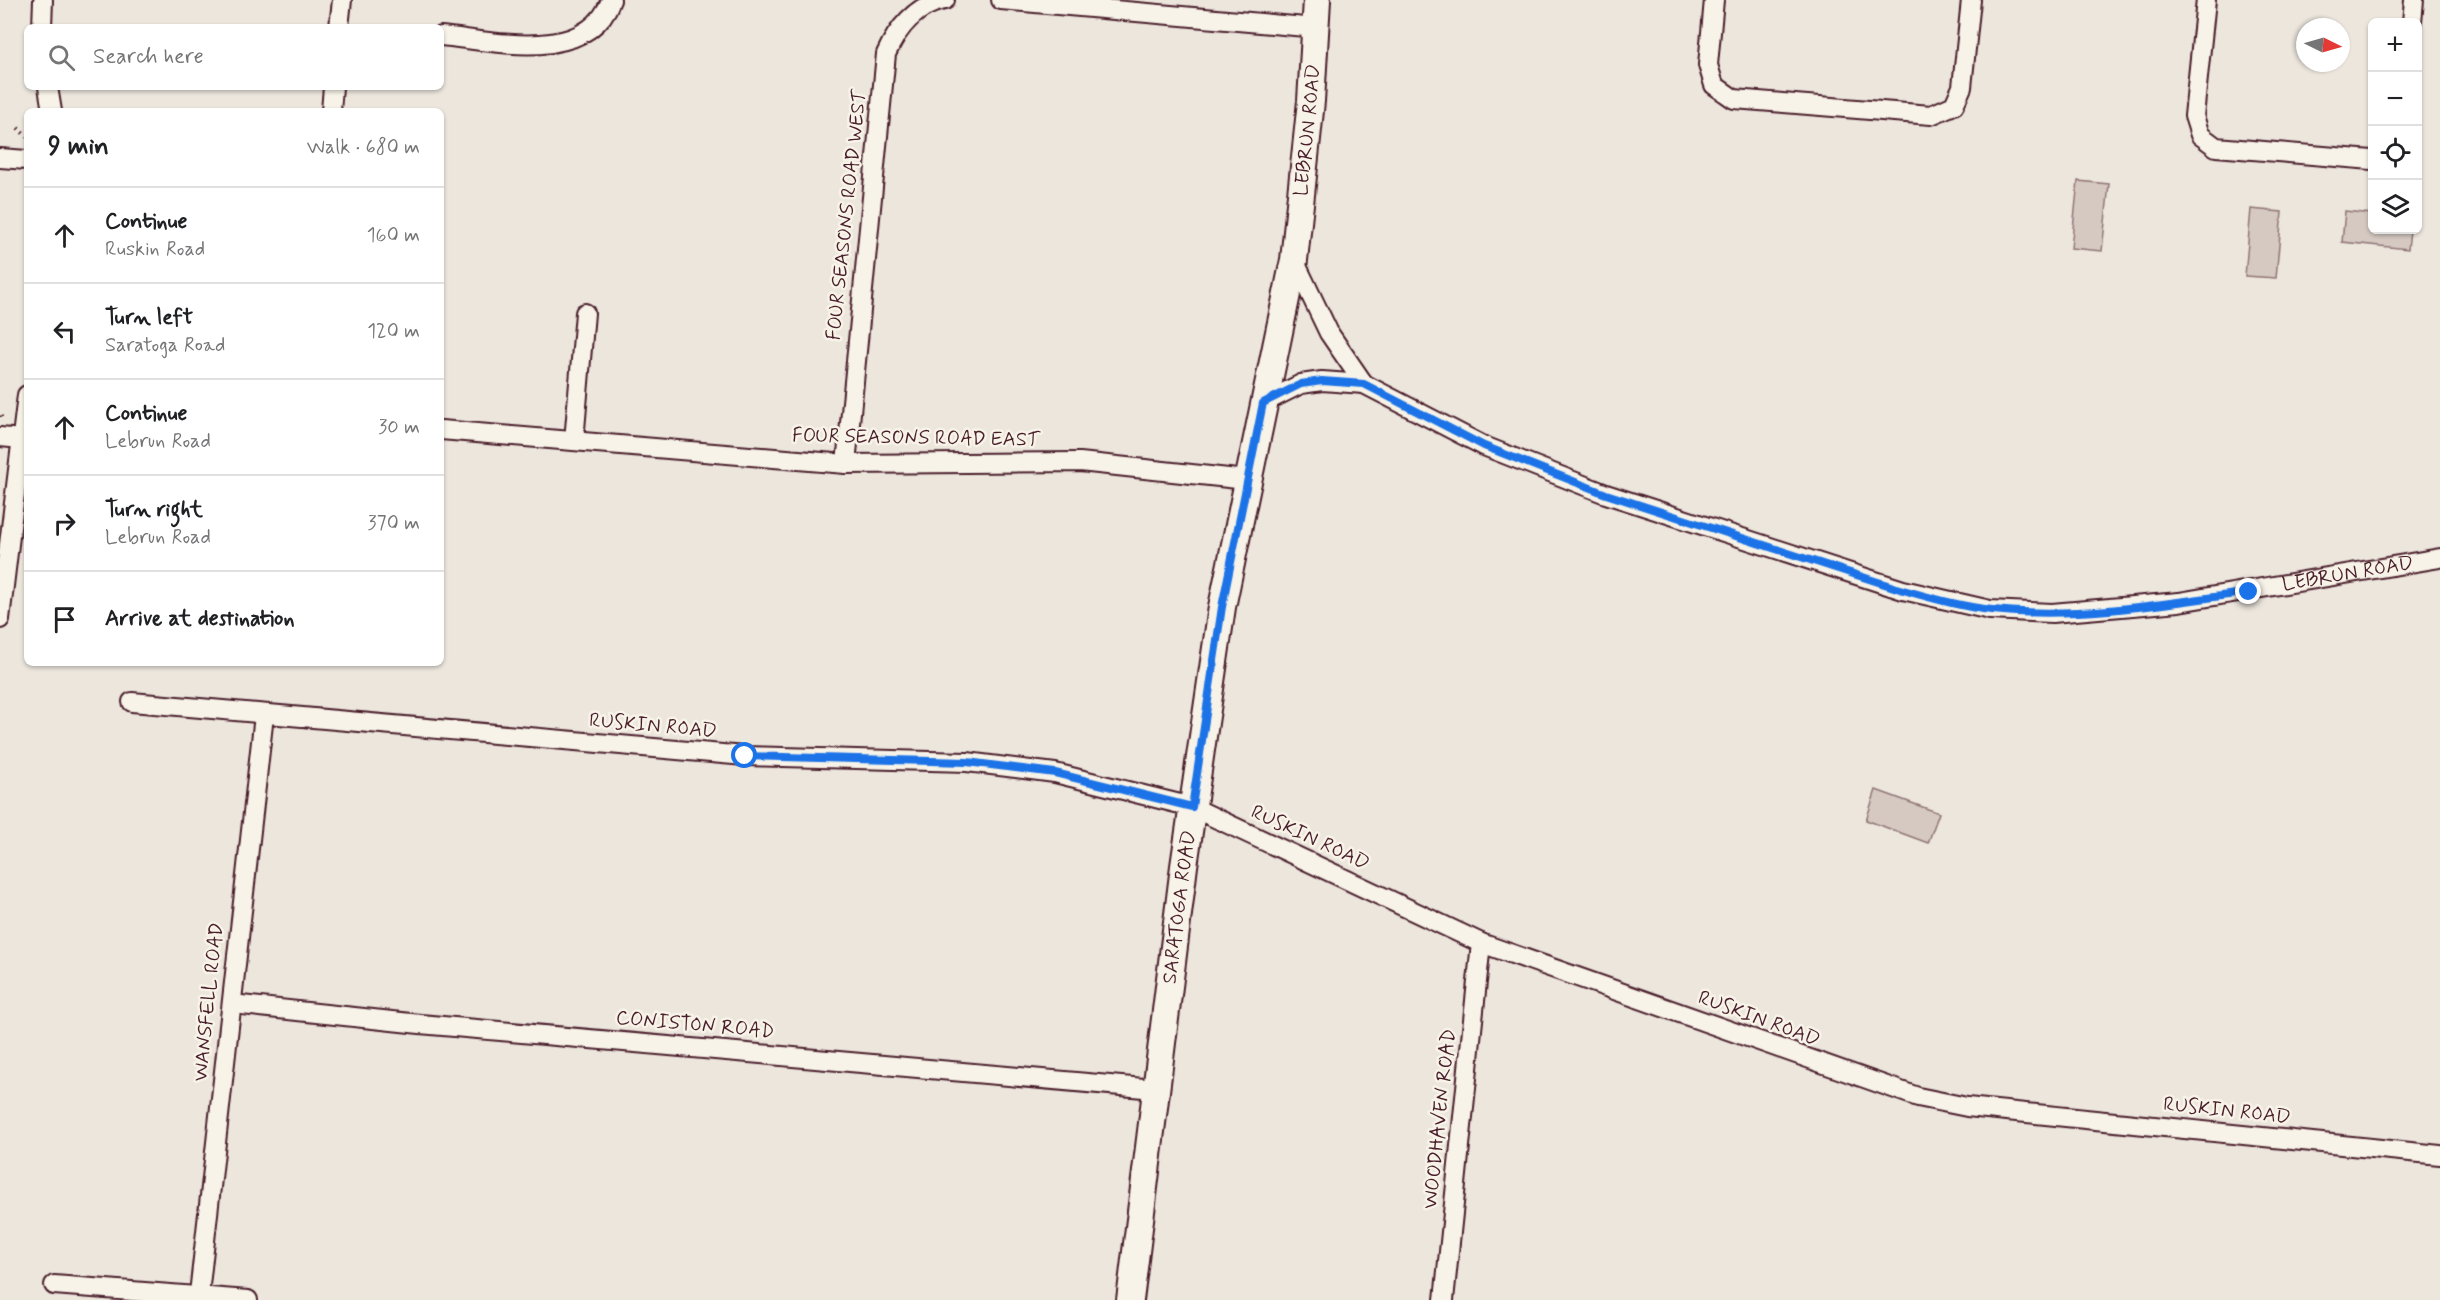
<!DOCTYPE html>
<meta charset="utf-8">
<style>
body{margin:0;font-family:Mynerve,sans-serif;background:#f6f6f6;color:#202124}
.controls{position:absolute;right:18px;top:18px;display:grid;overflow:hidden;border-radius:9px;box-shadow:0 2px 4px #0004}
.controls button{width:54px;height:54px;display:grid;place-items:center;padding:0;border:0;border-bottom:2px solid #e0e0e0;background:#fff;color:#202124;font:30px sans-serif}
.compass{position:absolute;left:2296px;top:18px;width:54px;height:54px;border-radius:50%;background:#fff;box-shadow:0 2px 4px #0004;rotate:95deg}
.stop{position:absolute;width:18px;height:18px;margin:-14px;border:4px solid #1a73e8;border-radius:50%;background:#fff}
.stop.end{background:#1a73e8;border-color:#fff;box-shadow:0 2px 6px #0008}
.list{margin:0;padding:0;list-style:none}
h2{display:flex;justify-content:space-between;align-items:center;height:78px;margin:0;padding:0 24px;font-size:26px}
h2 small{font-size:20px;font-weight:400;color:#757577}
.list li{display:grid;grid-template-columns:39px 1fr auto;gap:18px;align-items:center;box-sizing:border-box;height:96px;padding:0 24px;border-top:2px solid #e0e0e0}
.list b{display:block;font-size:22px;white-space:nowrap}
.list p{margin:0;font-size:20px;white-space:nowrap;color:#757577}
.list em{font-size:20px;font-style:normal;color:#757577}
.icon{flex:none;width:33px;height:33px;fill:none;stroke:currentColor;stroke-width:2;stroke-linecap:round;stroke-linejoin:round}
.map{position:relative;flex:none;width:2440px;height:1300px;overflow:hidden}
.search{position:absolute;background:#fff;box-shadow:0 2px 4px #0004;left:24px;top:24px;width:420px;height:66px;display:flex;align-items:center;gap:15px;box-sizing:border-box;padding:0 21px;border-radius:9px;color:#757577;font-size:22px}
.panel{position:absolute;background:#fff;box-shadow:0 2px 4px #0004;left:24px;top:108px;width:420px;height:558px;border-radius:9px}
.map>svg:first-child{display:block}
</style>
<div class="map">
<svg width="2440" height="1300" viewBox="0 0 2440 1300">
<rect width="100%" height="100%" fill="#ece6dd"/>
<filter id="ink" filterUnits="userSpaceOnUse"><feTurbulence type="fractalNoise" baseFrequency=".0167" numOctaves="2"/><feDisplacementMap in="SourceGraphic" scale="12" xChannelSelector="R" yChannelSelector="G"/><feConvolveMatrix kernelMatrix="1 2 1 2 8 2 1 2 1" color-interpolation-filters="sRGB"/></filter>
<g filter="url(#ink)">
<path fill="#d5c9c2" stroke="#907476" stroke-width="1.5" d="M 2078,181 L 2109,184 L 2102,251 L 2071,248 Z
M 2251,209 L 2282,212 L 2276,278 L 2245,276 Z
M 2345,211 L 2372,214 L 2372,230 L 2410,230 L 2408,249 L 2342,242 Z
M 1876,790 L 1939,813 L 1928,843 L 1866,820 Z"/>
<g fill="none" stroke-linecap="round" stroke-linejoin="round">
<g stroke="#4a1f2b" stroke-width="22">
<g id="street">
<path d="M 1001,0 L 1317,28"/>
<path d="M 1714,0 L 1708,65 L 1714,85 L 1734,99 L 1931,115 L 1954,105 L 1962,87 L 1971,0"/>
<path d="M 2206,0 L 2194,116 L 2200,135 L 2216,147 L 2372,160"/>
<path d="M 2412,22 L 2414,0"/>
<path d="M 42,27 L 43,0"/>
<path d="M 339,27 L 342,0"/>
<path d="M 441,36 C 494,41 587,65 611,0"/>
<path d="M 48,87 L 52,111"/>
<path d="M 331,111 L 333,87"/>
<path d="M 0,158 L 27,160"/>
<path d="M 1294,260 L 1329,333 L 1364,384"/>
<path id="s1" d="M 1263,403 L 1301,384 L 1322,381 L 1364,384 L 1484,446 L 1606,494 L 1903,590 L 1990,610 L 2052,613 L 2179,602 L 2440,558"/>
<path d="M 441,430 L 846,464 L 1080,462 L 1247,480"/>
<path d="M 0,437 L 22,439"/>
<path d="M 574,441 L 585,313"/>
<path d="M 846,464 L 886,54 C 897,29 916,5 945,0"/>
<path d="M 0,619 L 27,395"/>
<path d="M 132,702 L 745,756 L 967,762 L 1055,773 L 1192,807 L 1481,943 L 1918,1097 L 1967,1107 L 2440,1155"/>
<path d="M 232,1004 L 420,1024 L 1155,1089"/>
<path d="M 54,1285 L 248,1300"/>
<path d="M 199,1294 L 264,715"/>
<path d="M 1444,1300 L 1481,943"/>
</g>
</g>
<g stroke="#4a1f2b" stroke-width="30">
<g id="secondary">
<path id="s2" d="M 1130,1300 L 1184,866 L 1222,607 L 1294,260 L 1311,101 L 1317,0"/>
</g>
</g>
<path stroke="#4a1f2b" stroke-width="4" stroke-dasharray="1.5 4.5" stroke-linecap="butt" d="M 18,128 L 27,137
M 1,417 L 1,413"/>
<use href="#street" stroke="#f7f3e8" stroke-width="18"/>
<use href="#secondary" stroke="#f7f3e8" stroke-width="26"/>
</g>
</g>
<g fill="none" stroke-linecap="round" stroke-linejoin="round" filter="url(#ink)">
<path stroke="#1a73e8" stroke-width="8" d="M 745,756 L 967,762 L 1055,773 L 1192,807 L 1222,607 L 1263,403 L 1301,384 L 1322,381 L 1364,384 L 1484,446 L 1606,494 L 1903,590 C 1932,598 1962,607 1992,610 C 2078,619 2165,604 2249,592"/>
</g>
<g text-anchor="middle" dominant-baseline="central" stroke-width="5" stroke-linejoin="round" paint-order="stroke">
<g font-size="20" fill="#4a1f2b" stroke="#f7f3e8">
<text stroke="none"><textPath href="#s2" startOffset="1184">LEBRUN ROAD</textPath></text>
<text transform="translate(847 215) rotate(-84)">FOUR SEASONS ROAD WEST</text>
<text transform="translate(916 438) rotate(1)">FOUR SEASONS ROAD EAST</text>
<text stroke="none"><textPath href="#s1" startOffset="1134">LEBRUN ROAD</textPath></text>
<text transform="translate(653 726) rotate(5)">RUSKIN ROAD</text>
<text transform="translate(1310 838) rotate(25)">RUSKIN ROAD</text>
<text stroke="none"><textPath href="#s2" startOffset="396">SARATOGA ROAD</textPath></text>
<text transform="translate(209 1002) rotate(-84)">WANSFELL ROAD</text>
<text transform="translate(1759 1019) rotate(20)">RUSKIN ROAD</text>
<text transform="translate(695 1025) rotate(5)">CONISTON ROAD</text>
<text transform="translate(2227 1111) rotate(6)">RUSKIN ROAD</text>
<text transform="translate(1440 1119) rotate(-84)">WOODHAVEN ROAD</text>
</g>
</g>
</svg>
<div class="controls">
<button>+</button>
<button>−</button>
<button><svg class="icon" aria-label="locate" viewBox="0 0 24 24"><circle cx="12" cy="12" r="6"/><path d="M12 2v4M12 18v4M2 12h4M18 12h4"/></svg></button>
<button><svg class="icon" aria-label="layers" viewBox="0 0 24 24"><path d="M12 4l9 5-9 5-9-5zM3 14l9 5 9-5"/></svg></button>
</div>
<svg class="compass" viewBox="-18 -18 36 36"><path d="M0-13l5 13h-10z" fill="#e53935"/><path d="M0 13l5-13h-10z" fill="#757577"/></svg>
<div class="stop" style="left:745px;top:756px"></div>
<div class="stop end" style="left:2249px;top:592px"></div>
<div class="search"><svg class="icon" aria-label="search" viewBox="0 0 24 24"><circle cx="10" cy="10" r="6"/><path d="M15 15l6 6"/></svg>Search here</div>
<section class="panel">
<h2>9 min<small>Walk · 680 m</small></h2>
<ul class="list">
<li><svg class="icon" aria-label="ahead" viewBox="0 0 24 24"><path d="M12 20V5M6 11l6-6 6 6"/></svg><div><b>Continue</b><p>Ruskin Road</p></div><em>160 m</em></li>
<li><svg class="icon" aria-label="left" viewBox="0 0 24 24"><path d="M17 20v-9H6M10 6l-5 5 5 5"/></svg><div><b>Turn left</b><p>Saratoga Road</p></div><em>120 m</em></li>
<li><svg class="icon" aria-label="ahead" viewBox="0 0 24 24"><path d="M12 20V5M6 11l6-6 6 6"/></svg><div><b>Continue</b><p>Lebrun Road</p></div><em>30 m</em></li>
<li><svg class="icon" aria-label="right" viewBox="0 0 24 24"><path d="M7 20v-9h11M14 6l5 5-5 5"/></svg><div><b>Turn right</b><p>Lebrun Road</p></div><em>370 m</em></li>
<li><svg class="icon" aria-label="arrive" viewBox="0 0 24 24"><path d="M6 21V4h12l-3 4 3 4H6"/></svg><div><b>Arrive at destination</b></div></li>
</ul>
</section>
</div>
